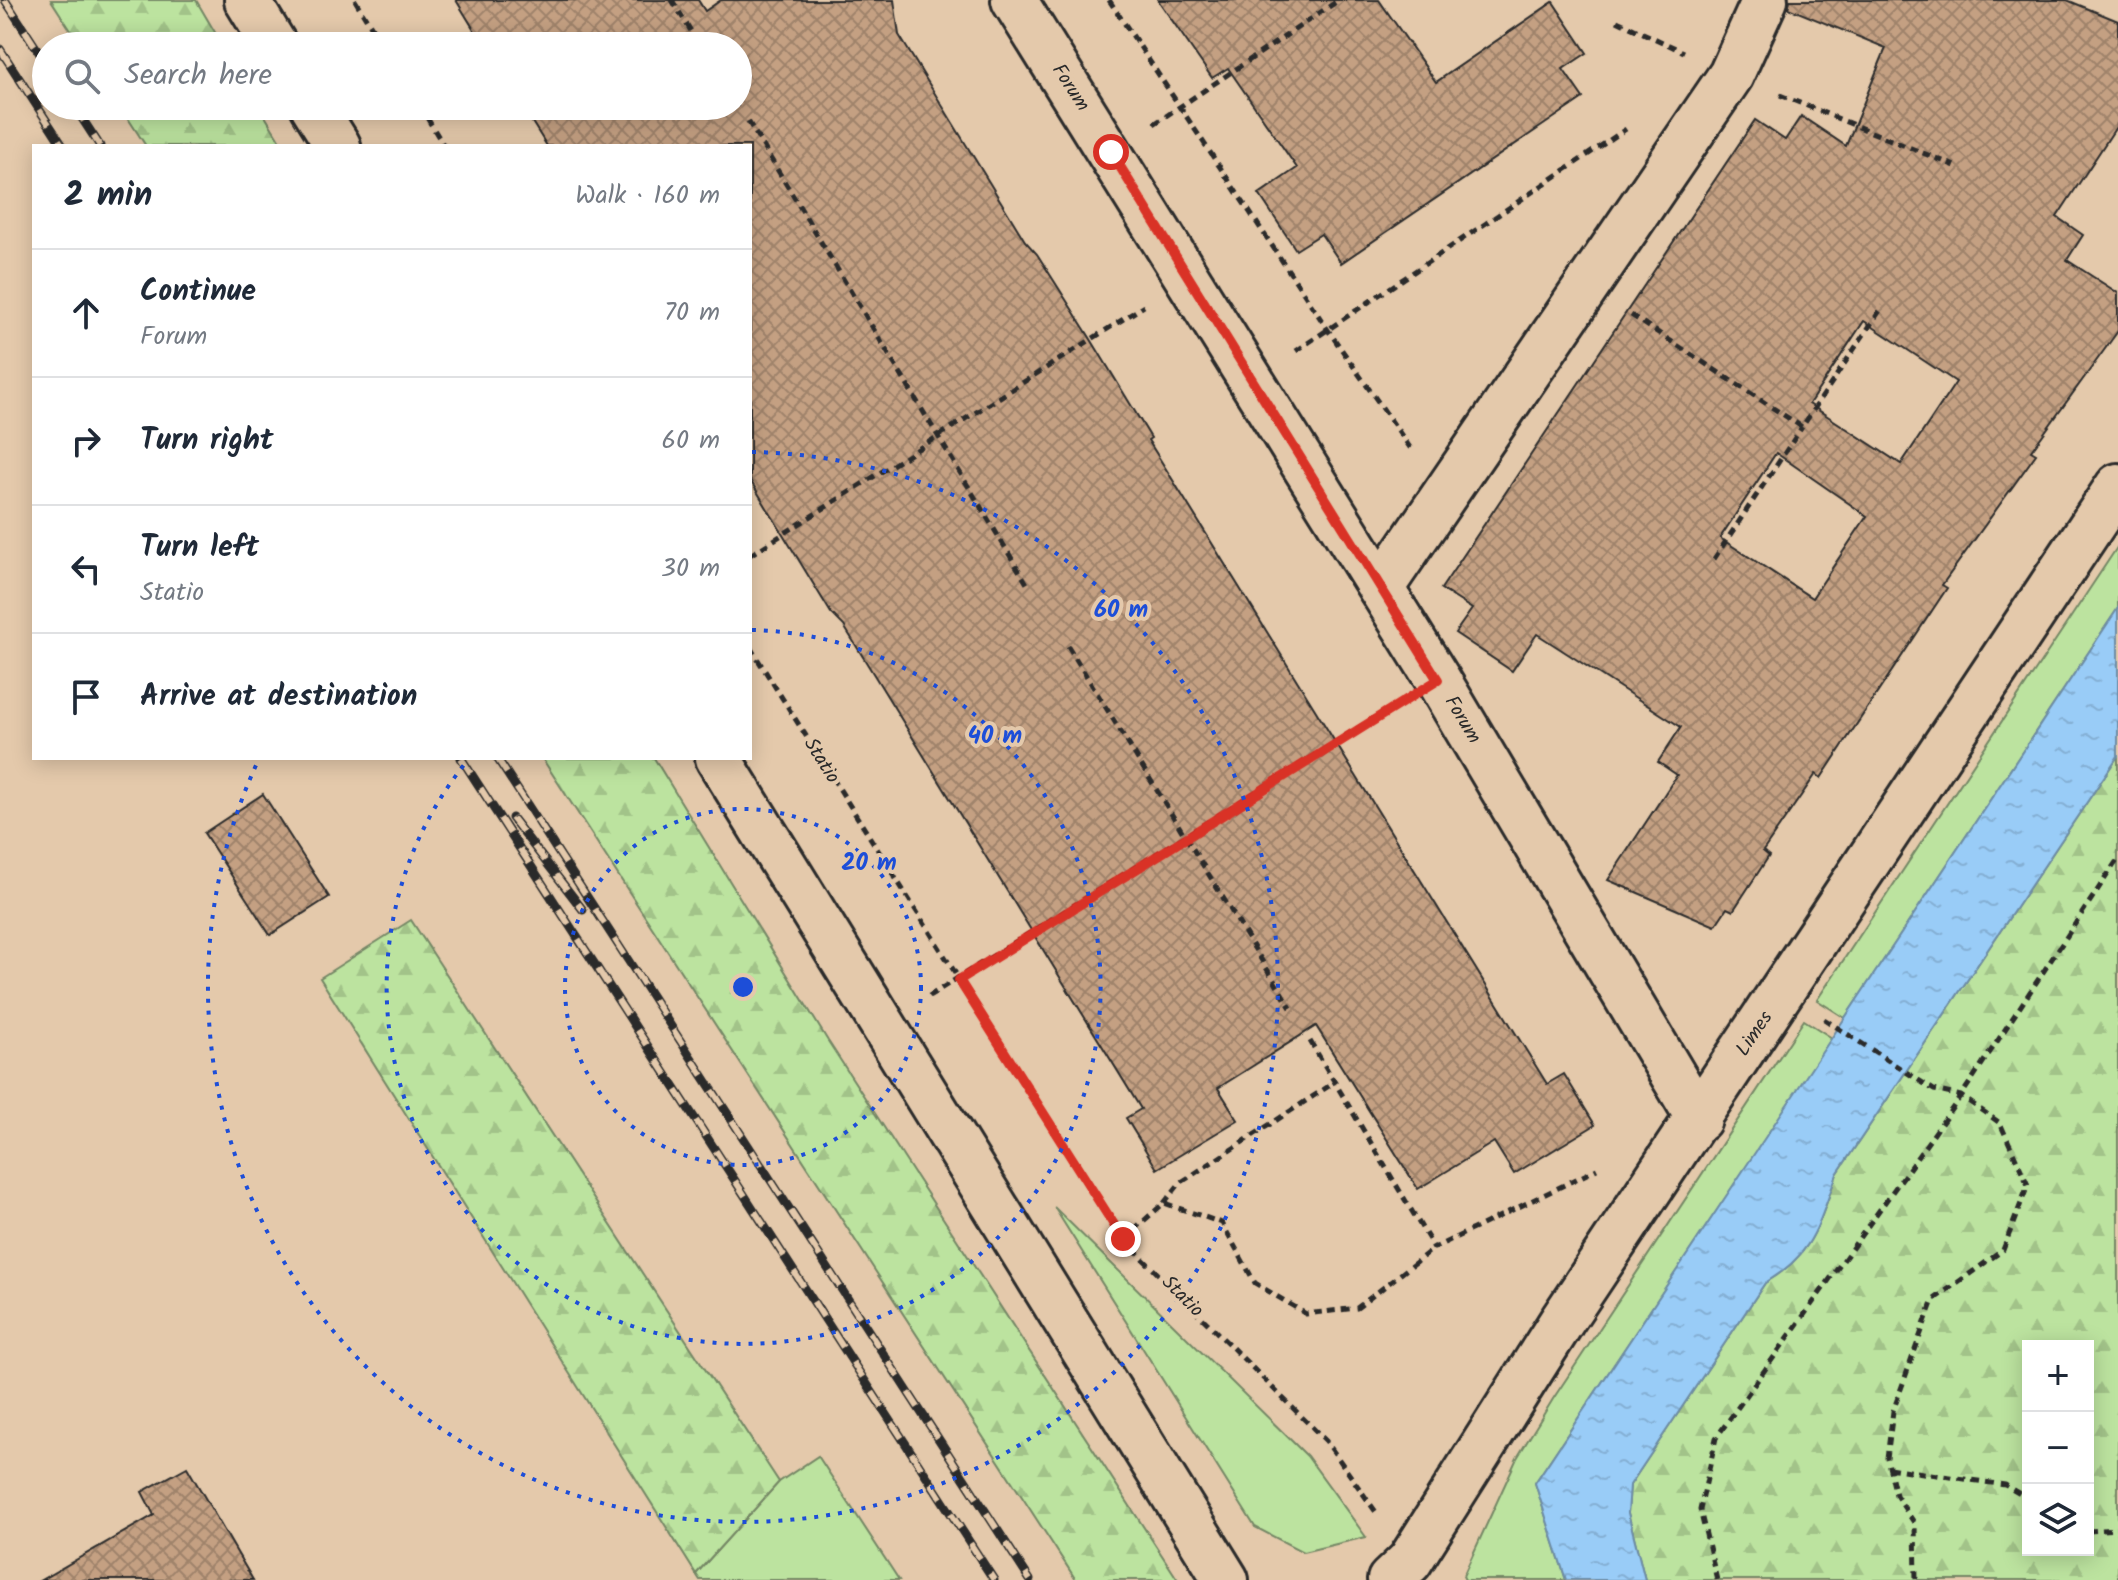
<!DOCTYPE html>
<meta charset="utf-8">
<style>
body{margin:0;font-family:Kalam,sans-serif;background:#f2f2f3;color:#1f2937}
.controls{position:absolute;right:24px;bottom:24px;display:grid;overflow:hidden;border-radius:0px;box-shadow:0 4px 20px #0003}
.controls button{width:72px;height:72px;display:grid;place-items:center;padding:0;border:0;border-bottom:2px solid #e0e1e3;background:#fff;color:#1f2937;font:40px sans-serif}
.stop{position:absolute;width:24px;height:24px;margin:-18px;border:6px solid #d93025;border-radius:50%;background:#fff}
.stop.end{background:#d93025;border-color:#fff;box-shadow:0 2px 8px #0008}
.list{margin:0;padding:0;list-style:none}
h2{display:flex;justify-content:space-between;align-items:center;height:104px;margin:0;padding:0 32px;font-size:34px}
h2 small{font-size:26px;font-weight:400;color:#747a83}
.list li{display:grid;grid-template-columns:52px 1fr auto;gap:24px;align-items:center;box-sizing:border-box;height:128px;padding:0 32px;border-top:2px solid #e0e1e3}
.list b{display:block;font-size:30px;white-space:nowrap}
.list p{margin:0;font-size:26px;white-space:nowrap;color:#747a83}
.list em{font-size:26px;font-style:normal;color:#747a83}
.icon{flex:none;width:44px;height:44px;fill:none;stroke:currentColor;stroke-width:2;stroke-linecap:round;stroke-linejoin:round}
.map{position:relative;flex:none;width:2118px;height:1580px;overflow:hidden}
.search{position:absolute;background:#fff;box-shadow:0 4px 20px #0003;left:32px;top:32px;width:720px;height:88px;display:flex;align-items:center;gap:20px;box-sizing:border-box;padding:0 28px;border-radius:44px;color:#747a83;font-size:30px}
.panel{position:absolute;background:#fff;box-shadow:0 4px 20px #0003;left:32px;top:144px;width:720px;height:616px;border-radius:0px}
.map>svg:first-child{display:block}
</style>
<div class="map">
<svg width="2118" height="1580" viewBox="0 0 2118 1580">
<defs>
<pattern id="forest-firs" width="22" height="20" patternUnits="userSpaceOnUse" patternTransform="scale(2)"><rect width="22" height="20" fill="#bce39f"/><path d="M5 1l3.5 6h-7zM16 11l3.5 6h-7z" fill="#a2c389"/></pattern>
<pattern id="water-ripples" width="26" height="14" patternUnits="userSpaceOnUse" patternTransform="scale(2)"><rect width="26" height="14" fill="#99ccf7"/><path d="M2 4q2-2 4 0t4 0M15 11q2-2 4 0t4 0" fill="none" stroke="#84afd4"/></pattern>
<pattern id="building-cross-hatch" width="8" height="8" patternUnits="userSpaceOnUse" patternTransform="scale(2)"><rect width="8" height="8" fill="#c4a082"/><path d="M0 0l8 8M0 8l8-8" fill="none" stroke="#9f836b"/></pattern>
</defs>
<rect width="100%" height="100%" fill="#e4c9ab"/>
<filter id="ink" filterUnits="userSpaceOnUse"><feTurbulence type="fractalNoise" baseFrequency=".0125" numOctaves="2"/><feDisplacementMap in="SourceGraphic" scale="16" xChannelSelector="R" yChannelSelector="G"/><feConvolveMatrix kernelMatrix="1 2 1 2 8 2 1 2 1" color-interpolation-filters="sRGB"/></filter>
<g filter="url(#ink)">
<path fill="#bce39f" stroke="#748765" stroke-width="2" d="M 2118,546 L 2118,608 L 1845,1018 L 1817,1000 Z
M 1804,1020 L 1832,1038 L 1535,1483 L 1566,1580 L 1465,1580 L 1463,1576 L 1517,1458 L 1553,1399 Z
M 1054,1207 L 1307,1456 L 1366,1537 L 1303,1552 L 1255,1527 Z
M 818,1456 L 899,1580 L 700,1580 L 696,1574 L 779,1482 Z"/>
<path fill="url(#forest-firs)" stroke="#748765" stroke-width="2" fill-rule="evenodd" d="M 51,0 L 196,0 L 223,46 L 81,46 Z
M 120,106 L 259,106 L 283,146 L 146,146 Z
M 2118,756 L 2118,1580 L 1645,1580 L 1628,1513 L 1630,1485 L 1765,1283 C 1814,1254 1818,1225 1837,1174 ZM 2028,1346 L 2088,1346 L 2088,1550 L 2028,1550 Z
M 542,758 L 654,758 L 828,1041 L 1178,1580 L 1076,1580 Z
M 411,920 L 779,1482 L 696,1574 L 320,978 Z"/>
<path fill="url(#water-ripples)" stroke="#6d8ca5" stroke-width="2" d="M 2118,608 L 2118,756 L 1837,1174 C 1817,1226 1815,1253 1765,1283 L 1630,1485 L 1628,1513 L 1645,1580 L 1566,1580 L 1535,1483 Z"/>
<path fill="url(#building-cross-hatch)" stroke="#2b2b2b" stroke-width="2" fill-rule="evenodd" d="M 456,0 L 698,0 L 705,11 L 721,0 L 894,0 L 899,35 L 1025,241 L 1037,254 L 1089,336 L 1151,438 L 1148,440 L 1547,1084 L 1564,1074 L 1595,1125 L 1514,1174 L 1494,1142 L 1418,1189 L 1316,1026 L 1218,1088 L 1238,1120 L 1157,1169 L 1126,1118 L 1141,1109 L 844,626 L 831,613 L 750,480 L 750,146 L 547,146 L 522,106 L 738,106 L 738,46 L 484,46 Z
M 1158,0 L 1379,0 L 1436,82 L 1553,2 L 1587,53 L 1563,69 L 1583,98 L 1341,263 L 1321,234 L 1296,250 L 1259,194 L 1297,168 L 1228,68 L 1212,78 Z
M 1790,0 L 2067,0 L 2118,21 L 2118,124 L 2057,217 L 2083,235 L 2067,260 L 2118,293 L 2118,331 L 2031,451 L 2036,454 L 1942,585 L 1947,588 L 1821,778 L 1816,774 L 1763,851 L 1769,856 L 1733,911 L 1727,908 L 1715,926 L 1608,880 L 1677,775 L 1658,762 L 1681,727 L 1537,634 L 1512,671 L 1455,633 L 1472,609 L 1441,589 L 1755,120 L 1785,140 L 1801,116 L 1846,146 L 1886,48 L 1788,8 ZM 1864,321 L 1956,382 L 1901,464 L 1809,404 ZM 1776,453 L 1867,516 L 1812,598 L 1720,538 Z
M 263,794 L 329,897 L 270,935 L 204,833 Z
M 187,1467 L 253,1580 L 41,1580 L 154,1515 L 142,1492 Z"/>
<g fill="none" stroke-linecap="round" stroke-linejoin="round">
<g stroke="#2b2b2b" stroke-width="50">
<path id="pedestrian" d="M 1381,588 L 1731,75 L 1765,0"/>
</g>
<g stroke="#2b2b2b" stroke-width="50">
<path id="minor" d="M 1014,0 L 1438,680 L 1699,1119
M 1390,1580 L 1410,1561 L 1562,1321 L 2118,486"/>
</g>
<g stroke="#2b2b2b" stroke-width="50">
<path id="tertiary" d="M 247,0 L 275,46
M 313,106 L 338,146
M 718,758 L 1226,1580"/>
</g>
<path stroke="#2b2b2b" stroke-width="5" stroke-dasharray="8 6" stroke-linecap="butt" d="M 355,0 L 383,46
M 672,0 L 700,46
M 1109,0 L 1328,330 L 1411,449
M 1617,21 L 1684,52
M 1780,95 L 1955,166
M 420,106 L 444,146
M 748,121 L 1029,587
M 1154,124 L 1339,0
M 1631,315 L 1802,427 L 1883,306
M 1296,351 L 1626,129
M 750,555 L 1144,306
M 1714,559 L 1802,427
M 1068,646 L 1291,1008
M 750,647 L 1123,1239 L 1326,1441 L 1378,1515
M 929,996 L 1393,707
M 1824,1019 L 1934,1090 L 1961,1096 L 2000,1123 L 2028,1185 L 2003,1250 L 1933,1300 L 1893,1411 L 1887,1458 L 1896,1495 L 1915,1524 L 1916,1580
M 1310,1041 L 1434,1248 L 1597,1169
M 1164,1203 L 1180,1183 L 1335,1082
M 1123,1239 L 1164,1203 L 1222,1223 L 1255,1283 L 1306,1314 L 1357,1308 L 1434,1248
M 1889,1468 L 2005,1485 L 2028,1499
M 2088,1531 L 2118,1529
M 1717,1580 L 1700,1510 L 1716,1438 L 1961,1096 L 2118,859"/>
<use href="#pedestrian" stroke="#e4c9ab" stroke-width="44"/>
<use href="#minor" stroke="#e4c9ab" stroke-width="44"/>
<use href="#tertiary" stroke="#e4c9ab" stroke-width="44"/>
<g stroke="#2b2b2b" stroke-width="9">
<path id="rail" d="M 5,0 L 46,63
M 0,49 L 63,146
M 74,106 L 100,146
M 461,758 L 994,1580
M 497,758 L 1030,1580
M 512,818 L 583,910"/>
</g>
<use href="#rail" stroke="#e4c9ab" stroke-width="6" stroke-dasharray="18" stroke-linecap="butt"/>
</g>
</g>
<g fill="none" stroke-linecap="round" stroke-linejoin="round" filter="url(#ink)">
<path stroke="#d93025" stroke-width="10" d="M 1111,152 L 1438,680 L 959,980 L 1123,1239"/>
</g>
<g fill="none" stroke="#1d4ed8" stroke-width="4" stroke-dasharray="4 8">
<circle cx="743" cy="987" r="178"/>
<path d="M752 630A357 357 0 1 1 468 760"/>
<path d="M752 452A535 535 0 1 1 258 761"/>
</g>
<g text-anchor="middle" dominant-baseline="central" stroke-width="8" stroke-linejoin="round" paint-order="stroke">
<g font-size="20" fill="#2b2b2b" stroke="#e4c9ab">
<text transform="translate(1070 88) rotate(57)">Forum</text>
<text transform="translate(1462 720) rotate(59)">Forum</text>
<text transform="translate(821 761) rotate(58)">Statio</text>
<text transform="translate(1755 1034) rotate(-56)">Limes</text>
<text transform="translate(1182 1297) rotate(45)">Statio</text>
</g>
</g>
<circle cx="743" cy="987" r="12" fill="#1d4ed8" stroke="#e4c9ab" stroke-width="4"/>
<g font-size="24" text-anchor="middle" font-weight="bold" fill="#1d4ed8" stroke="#e4c9ab" stroke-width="8" stroke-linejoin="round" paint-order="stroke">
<text x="1121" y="617">60 m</text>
<text x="995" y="743">40 m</text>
<text x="869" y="870">20 m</text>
</g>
</svg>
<div class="controls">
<button>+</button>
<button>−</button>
<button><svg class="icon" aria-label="layers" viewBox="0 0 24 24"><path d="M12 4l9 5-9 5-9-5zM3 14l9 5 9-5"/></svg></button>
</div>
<div class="stop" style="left:1111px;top:152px"></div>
<div class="stop end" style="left:1123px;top:1239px"></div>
<div class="search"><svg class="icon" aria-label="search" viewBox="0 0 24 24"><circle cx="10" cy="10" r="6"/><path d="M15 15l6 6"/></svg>Search here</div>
<section class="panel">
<h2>2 min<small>Walk · 160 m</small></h2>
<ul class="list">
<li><svg class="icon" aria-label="ahead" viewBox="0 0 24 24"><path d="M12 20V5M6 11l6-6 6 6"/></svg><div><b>Continue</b><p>Forum</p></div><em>70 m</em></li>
<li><svg class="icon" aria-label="right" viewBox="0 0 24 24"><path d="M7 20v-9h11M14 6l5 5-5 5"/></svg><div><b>Turn right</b></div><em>60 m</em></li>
<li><svg class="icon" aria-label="left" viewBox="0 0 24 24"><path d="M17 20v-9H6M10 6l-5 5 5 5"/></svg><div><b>Turn left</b><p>Statio</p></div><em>30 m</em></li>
<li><svg class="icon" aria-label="arrive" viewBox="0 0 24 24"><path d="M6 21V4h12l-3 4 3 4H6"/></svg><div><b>Arrive at destination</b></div></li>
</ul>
</section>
</div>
